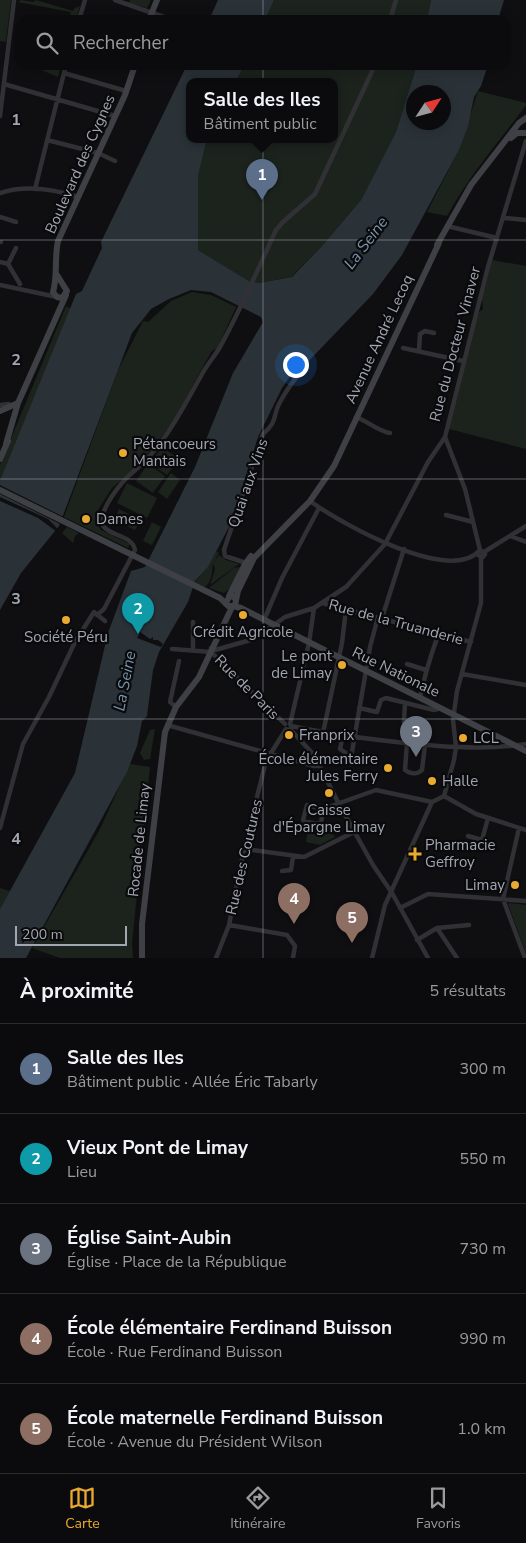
<!DOCTYPE html>
<html lang="fr">
<meta charset="utf-8">
<style>
body{margin:0;font-family:"Nunito Sans",sans-serif;background:#141416;color:#f1f3f6}
.compass{position:absolute;left:406px;top:85px;width:45px;height:45px;border-radius:50%;background:#0b0b0d;box-shadow:0 2px 12px #0003;rotate:54deg}
.scale{position:absolute;left:15px;bottom:12px;width:112px;box-sizing:border-box;padding-left:5px;border:2px solid #a1a6b1;border-top:0;font-size:14px;line-height:18px;white-space:nowrap;color:#a1a6b1;-webkit-text-stroke:4px #0a0a0c;paint-order:stroke}
.you{position:absolute;left:295px;top:364px;width:18px;height:18px;margin:-12px;border:4px solid #fff;border-radius:50%;background:#1a73e8;box-shadow:0 0 0 8px #1a73e833}
.badge{display:grid;place-items:center;width:32px;height:32px;border-radius:50%;background:#e9aa2f;color:#fff;font-size:16px;font-weight:700}
.pin{position:absolute;translate:-50% -41px;filter:drop-shadow(0 1px 2px #0008)}
.pin::after{content:'';position:absolute;top:26px;width:18px;height:15px;background:inherit;clip-path:polygon(0 0,100% 0,50% 100%)}
.popup{position:absolute;left:186px;top:78px;width:152px;height:65px;box-sizing:border-box;display:grid;place-content:center;border-radius:10px;background:#0b0b0d;filter:drop-shadow(0 1px 4px #0005);font-size:16px;white-space:nowrap;color:#9a9b9d}
.popup b{font-size:19px;color:#f1f3f6}
.popup::after{content:'';position:absolute;left:50%;top:100%;margin-left:-10px;border:10px solid transparent;border-top-color:#0b0b0d}
.list{margin:0;padding:0;list-style:none}
h2{display:flex;justify-content:space-between;align-items:center;height:65px;margin:0;padding:0 20px;font-size:21px}
h2 small{font-size:16px;font-weight:400;color:#9a9b9d}
.list li{display:grid;grid-template-columns:32px 1fr auto;gap:15px;align-items:center;box-sizing:border-box;height:90px;padding:0 20px;border-top:1px solid #2b2b2e}
.list b{display:block;font-size:19px;white-space:nowrap}
.list p{margin:0;font-size:16px;white-space:nowrap;color:#9a9b9d}
.list em{font-size:16px;font-style:normal;color:#9a9b9d}
.icon{flex:none;width:28px;height:28px;fill:none;stroke:currentColor;stroke-width:2;stroke-linecap:round;stroke-linejoin:round}
.map{position:relative;flex:none;width:526px;height:958px;overflow:hidden}
.search{position:absolute;background:#0b0b0d;box-shadow:0 2px 12px #0003;left:15px;right:15px;top:15px;height:55px;display:flex;align-items:center;gap:12px;box-sizing:border-box;padding:0 18px;border-radius:15px;color:#9a9b9d;font-size:19px}
.sheet{height:515px;background:#0b0b0d}
nav{display:flex;justify-content:space-around;align-items:center;box-sizing:border-box;height:70px;border-top:1px solid #2b2b2e;background:#0b0b0d;font-size:14px;color:#9a9b9d}
nav a{display:grid;justify-items:center;gap:2px}
nav .on{color:#e9aa2f}
.map>svg:first-child{display:block}
</style>
<div class="map">
<svg width="526" height="958" viewBox="0 0 526 958">
<rect width="100%" height="100%" fill="#0f0f11"/>
<path fill="#1c231d" d="M 0,0 L 11,0 L 6,42 L 0,41 Z
M 21,0 L 33,2 L 36,0 L 73,11 L 75,8 L 80,6 L 76,20 L 69,20 L 71,12 L 18,2 Z
M 130,0 L 151,0 L 147,8 L 129,3 Z
M 274,0 L 431,0 L 427,20 L 265,20 Z
M 36,65 L 61,65 L 58,77 L 39,69 Z
M 244,65 L 417,65 L 396,132 L 361,200 L 322,246 L 291,277 L 259,283 L 249,281 L 198,250 L 198,176 L 207,139 L 334,139 L 334,81 L 236,81 Z
M 478,91 L 526,103 L 526,105 C 499,142 469,175 447,216 L 427,212 L 459,150 Z
M 492,260 L 526,266 L 526,449 L 449,429 L 478,313 L 483,309 L 482,299 Z
M 192,292 L 211,295 L 236,307 L 218,347 L 211,352 L 173,422 L 139,465 L 112,488 L 96,513 L 96,523 L 101,530 L 130,544 L 128,548 L 64,517 L 118,370 L 143,321 L 148,322 L 171,301 Z
M 66,306 L 71,309 L 0,484 L 0,465 Z
M 162,447 L 179,459 L 167,475 L 150,463 Z
M 148,464 L 165,476 L 153,493 L 136,481 Z
M 171,473 L 180,480 L 167,499 L 158,492 Z
M 127,483 L 157,498 L 147,518 L 117,503 Z
M 119,509 L 140,520 L 135,530 L 114,520 Z
M 152,522 L 161,527 L 152,545 L 143,541 Z
M 67,527 L 79,533 L 75,536 L 73,543 L 62,533 Z
M 216,551 L 219,553 L 214,562 L 219,555 L 226,560 L 239,564 L 210,585 L 215,569 L 213,563 C 212,569 213,581 205,587 L 194,583 L 208,567 Z
M 240,567 L 231,588 L 224,593 L 209,588 L 234,568 Z
M 155,729 L 150,759 L 144,760 L 140,753 L 150,730 Z
M 130,764 L 150,767 L 132,943 L 133,958 L 60,958 L 32,948 L 99,831 Z
M 309,824 L 329,828 L 335,837 L 320,845 L 306,842 Z
M 0,888 L 10,891 L 0,909 Z
M 509,903 L 526,905 L 526,953 L 508,904 Z"/>
<path fill="#2a3238" fill-rule="evenodd" d="M 218,0 L 274,0 L 265,20 L 209,20 Z
M 431,0 L 504,0 L 498,20 L 427,20 Z
M 187,65 L 244,65 L 236,81 L 190,81 L 190,139 L 207,139 L 198,176 L 198,250 L 249,281 L 259,283 L 292,277 L 322,246 L 361,200 L 396,132 L 417,65 L 488,65 L 481,86 L 474,97 L 468,126 L 459,150 L 402,255 L 373,294 L 302,368 L 298,365 L 282,388 L 258,437 L 231,523 L 208,567 L 195,581 L 188,602 L 159,652 L 153,670 L 147,716 L 142,721 L 137,746 L 127,772 L 26,958 L 0,958 L 0,909 L 75,773 L 108,633 L 131,571 L 145,567 L 195,467 L 233,373 L 263,322 L 261,317 L 211,292 L 191,290 L 169,299 L 151,309 L 132,333 L 59,526 L 21,573 L 0,610 L 0,481 L 76,294 L 82,291 L 102,248 L 101,242 ZM 414,92 L 444,92 L 444,122 L 414,122 Z"/>
<path fill="#0f0f11" d="M 0,485 L 64,517 L 62,525 L 0,494 Z
M 0,497 L 48,519 L 59,530 L 57,532 L 38,518 L 0,501 Z
M 140,632 L 150,639 L 153,637 L 153,640 L 158,640 L 163,644 L 161,647 L 137,638 Z"/>
<g fill="none" stroke-linecap="round" stroke-linejoin="round">
<path stroke="#313135" stroke-width="4.5" d="M 115,0 L 164,17
M 79,20 L 85,0
M 390,20 L 396,0
M 64,73 L 126,91
M 4,84 L 115,116
M 0,116 L 14,0
M 47,140 L 98,153 L 115,161
M 35,189 L 66,65
M 0,193 C 25,185 53,189 78,197
M 0,217 L 16,222
M 504,218 L 526,220
M 447,226 L 497,238
M 0,242 L 1,242
M 0,262 L 8,264 L 20,284
M 8,264 L 16,248
M 0,285 L 57,297
M 403,348 L 463,361
M 419,350 L 420,334 L 425,331 L 434,333
M 0,405 L 9,404 L 9,407
M 356,417 C 369,422 378,431 390,433
M 445,437 L 465,489 L 480,550
M 310,501 C 340,523 450,585 480,550 L 485,554 L 483,557 L 478,555
M 446,515 L 473,522
M 510,536 L 526,542
M 484,552 L 526,526
M 246,563 L 225,556 L 224,550 L 263,434 C 279,420 272,416 280,402 C 287,389 296,377 306,365
M 322,603 L 471,642
M 97,615 L 104,609 L 135,550 C 132,535 112,537 103,526 C 97,511 122,481 133,472 C 164,447 182,409 201,376 C 206,366 214,357 220,347 C 241,309 258,269 276,230 L 283,222 L 315,194 L 375,65
M 382,618 L 404,549
M 264,620 L 282,578 L 319,508
M 211,648 L 215,650 L 254,639 L 285,617 L 314,608 L 346,587 L 385,544 L 428,462 L 445,437 L 488,267 L 526,141
M 172,649 L 211,652
M 193,650 L 193,622
M 210,651 L 285,724
M 407,664 L 426,670
M 462,674 L 526,685
M 420,698 C 424,677 430,658 437,638
M 405,703 L 404,722 L 407,743 L 405,770 C 410,774 417,775 422,770 L 425,745
M 176,707 L 170,702 L 179,661
M 359,708 L 377,712 L 381,700 L 386,698 L 434,710 L 441,708
M 290,724 L 309,643 L 314,608
M 167,725 L 314,766 L 320,765
M 291,726 C 340,736 389,742 439,746 C 468,748 497,749 526,744
M 290,729 L 314,755 L 339,804 L 373,865 L 392,893 L 428,958
M 323,733 L 342,643 L 346,609
M 343,735 L 340,749 L 349,755 L 351,764
M 352,752 L 370,647 L 378,617
M 444,796 L 476,814 L 526,830
M 323,809 L 321,824 L 306,822 L 303,820 L 307,805 L 323,809 L 376,790 L 432,802
M 0,828 L 23,744 L 49,697 L 75,642 L 94,612 L 105,621
M 519,828 L 503,899 L 525,958
M 468,836 L 482,840 L 488,818
M 244,849 L 304,857 L 354,832
M 282,871 L 291,870 L 293,857
M 400,908 L 428,894 L 526,901
M 229,925 L 287,935 L 295,946 L 293,958
M 437,928 L 469,925
M 417,940 L 437,928 L 457,958
M 216,958 L 229,925 L 244,849 L 266,761 L 286,729
M 372,958 L 385,905 L 432,802 L 444,796 L 454,760 L 456,747 L 453,720 L 457,691 L 481,603 L 481,558"/>
<path stroke="#3f4045" stroke-width="6" d="M 149,20 L 157,0
M 511,138 L 517,133 L 526,133
M 437,245 L 471,185 L 519,123 L 526,118
M 57,275 L 67,291 L 62,298 L 57,297 L 53,292 C 58,275 54,259 58,241 L 125,95 L 135,65
M 0,411 L 18,403
M 6,444 L 18,403 L 66,295
M 0,459 L 8,441
M 0,490 L 220,598 L 228,606 L 235,606 L 236,600 L 233,596 L 229,597 L 226,603
M 229,596 L 245,564 L 251,556
M 236,600 L 238,591 L 254,558 L 310,501 L 334,466 L 439,243
M 233,606 L 241,608 L 526,751
M 142,958 L 142,924 L 165,732 L 176,707 L 199,677 L 232,607"/>
</g>
<path fill="none" stroke="#a1a6b1" stroke-width="1" stroke-opacity="0.55" d="M 263,0 L 263,20M 263,65 L 263,958M 0,240 L 526,240M 0,479 L 526,479M 0,719 L 526,719"/>
<g fill="#e9aa2f" stroke="#0a0a0c" stroke-width="2">
<circle cx="123" cy="453" r="5"/>
<circle cx="86" cy="519" r="5"/>
<circle cx="243" cy="615" r="5"/>
<circle cx="66" cy="620" r="5"/>
<circle cx="342" cy="665" r="5"/>
<circle cx="289" cy="735" r="5"/>
<circle cx="463" cy="738" r="5"/>
<circle cx="388" cy="768" r="5"/>
<circle cx="432" cy="781" r="5"/>
<circle cx="329" cy="793" r="5"/>
<path d="M412.5 846.5h5v5h5v5h-5v5h-5v-5h-5v-5h5z"/>
<circle cx="515" cy="885" r="5"/>
</g>
<g text-anchor="middle" dominant-baseline="central" stroke-width="4.5" stroke-linejoin="round" paint-order="stroke">
<g font-size="15" fill="#a1a6b1" stroke="#0a0a0c">
<text transform="translate(80 164) rotate(-66)">Boulevard des Cygnes</text>
<text transform="translate(379 339) rotate(-65)">Avenue André Lecoq</text>
<text transform="translate(455 344) rotate(-75)">Rue du Docteur Vinaver</text>
<text transform="translate(248 483) rotate(-71)">Quai aux Vins</text>
<text transform="translate(396 622) rotate(15)">Rue de la Truanderie</text>
<text transform="translate(396 672) rotate(26)">Rue Nationale</text>
<text transform="translate(247 687) rotate(45)">Rue de Paris</text>
<text transform="translate(139 840) rotate(-84)">Rocade de Limay</text>
<text transform="translate(244 857) rotate(-77)">Rue des Coutures</text>
</g>
<g font-size="15" fill="#a1a6b1" stroke="#0a0a0c" text-anchor="start">
<text x="133" y="444">Pétancoeurs<tspan x="133" dy="17">Mantais</tspan></text>
<text x="96" y="519">Dames</text>
<text x="243" y="632" text-anchor="middle">Crédit Agricole</text>
<text x="66" y="637" text-anchor="middle">Société Péru</text>
<text x="332" y="656" text-anchor="end">Le pont<tspan x="332" dy="17">de Limay</tspan></text>
<text x="299" y="735">Franprix</text>
<text x="473" y="738">LCL</text>
<text x="378" y="759" text-anchor="end">École élémentaire<tspan x="378" dy="17">Jules Ferry</tspan></text>
<text x="442" y="781">Halle</text>
<text x="329" y="810" text-anchor="middle">Caisse<tspan x="329" dy="17">d'Épargne Limay</tspan></text>
<text x="425" y="845">Pharmacie<tspan x="425" dy="17">Geffroy</tspan></text>
<text x="505" y="885" text-anchor="end">Limay</text>
</g>
<g font-size="16" font-style="italic" fill="#7894ac" stroke="#0a0a0c">
<text transform="translate(366 243) rotate(-53)">La Seine</text>
<text transform="translate(125 681) rotate(-79)">La Seine</text>
</g>
</g>
<g font-size="16" text-anchor="middle" font-weight="bold" fill="#a1a6b1" stroke="#0a0a0c" stroke-width="4.5" stroke-linejoin="round" paint-order="stroke">
<text x="16" y="125">1</text>
<text x="16" y="365">2</text>
<text x="16" y="604">3</text>
<text x="16" y="844">4</text>
</g>
</svg>
<svg class="compass" viewBox="-18 -18 36 36"><path d="M0-13l5 13h-10z" fill="#e53935"/><path d="M0 13l5-13h-10z" fill="#9a9b9d"/></svg>
<div class="scale">200 m</div>
<div class="you"></div>
<div class="pin badge" style="left:262px;top:200px;background:#5c6f8a">1</div>
<div class="popup"><b>Salle des Iles</b>Bâtiment public</div>
<div class="pin badge" style="left:138px;top:634px;background:#0f9aa8">2</div>
<div class="pin badge" style="left:416px;top:757px;background:#6b7280">3</div>
<div class="pin badge" style="left:294px;top:924px;background:#8d6e63">4</div>
<div class="pin badge" style="left:352px;top:943px;background:#8d6e63">5</div>
<div class="search"><svg class="icon" aria-label="search" viewBox="0 0 24 24"><circle cx="10" cy="10" r="6"/><path d="M15 15l6 6"/></svg>Rechercher</div>
</div>
<section class="sheet">
<h2>À proximité<small>5 résultats</small></h2>
<ul class="list">
<li><span class="badge" style="background:#5c6f8a">1</span><div><b>Salle des Iles</b><p>Bâtiment public · Allée Éric Tabarly</p></div><em>300 m</em></li>
<li><span class="badge" style="background:#0f9aa8">2</span><div><b>Vieux Pont de Limay</b><p>Lieu</p></div><em>550 m</em></li>
<li><span class="badge" style="background:#6b7280">3</span><div><b>Église Saint-Aubin</b><p>Église · Place de la République</p></div><em>730 m</em></li>
<li><span class="badge" style="background:#8d6e63">4</span><div><b>École élémentaire Ferdinand Buisson</b><p>École · Rue Ferdinand Buisson</p></div><em>990 m</em></li>
<li><span class="badge" style="background:#8d6e63">5</span><div><b>École maternelle Ferdinand Buisson</b><p>École · Avenue du Président Wilson</p></div><em>1.0 km</em></li>
</ul>
</section>
<nav>
<a class="on"><svg class="icon" aria-label="map" viewBox="0 0 24 24"><path d="M3 6l6-2 6 2 6-2v14l-6 2-6-2-6 2zM9 4v14M15 6v14"/></svg>Carte</a>
<a><svg class="icon" aria-label="directions" viewBox="0 0 24 24"><path d="M12 3l9 9-9 9-9-9zM9 14v-3h6M13 9l2 2-2 2"/></svg>Itinéraire</a>
<a><svg class="icon" aria-label="saved" viewBox="0 0 24 24"><path d="M7 4h10v16l-5-4-5 4z"/></svg>Favoris</a>
</nav>
